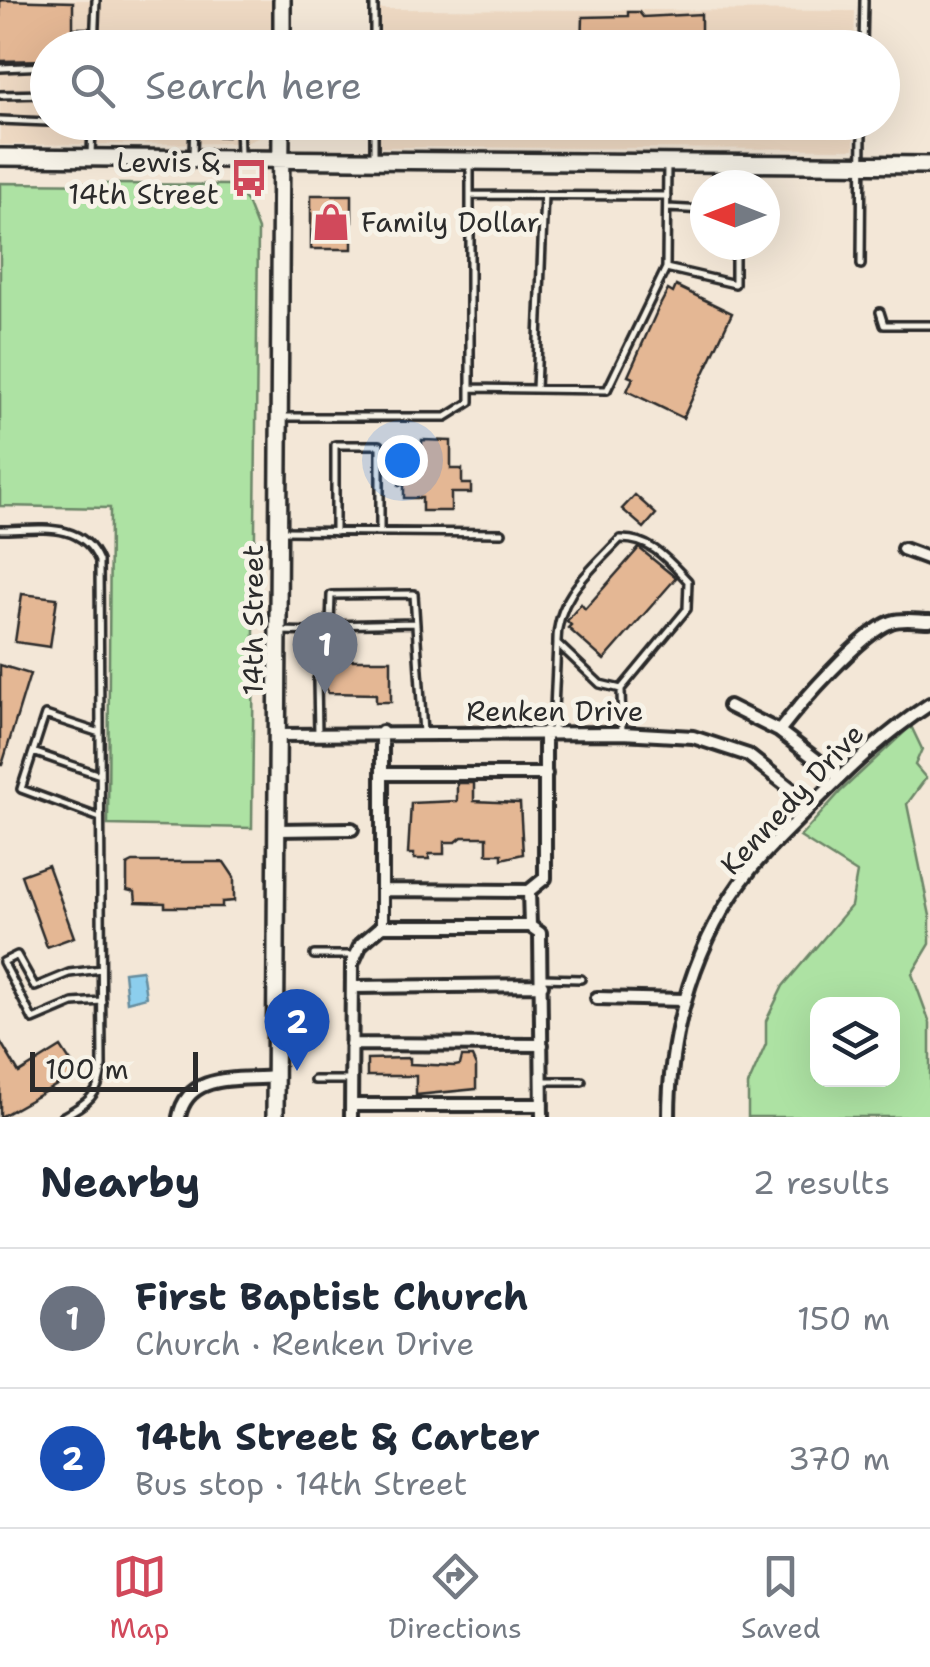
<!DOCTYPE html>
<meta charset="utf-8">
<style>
body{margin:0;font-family:"Shantell Sans",sans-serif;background:#f6f6f7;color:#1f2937}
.controls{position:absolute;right:30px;bottom:30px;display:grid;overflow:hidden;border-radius:20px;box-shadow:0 10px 40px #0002}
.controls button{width:90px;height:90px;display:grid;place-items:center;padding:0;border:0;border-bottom:2px solid #e0e1e3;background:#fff;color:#1f2937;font:50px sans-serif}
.compass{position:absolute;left:690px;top:170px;width:90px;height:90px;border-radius:50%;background:#fff;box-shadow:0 10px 40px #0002;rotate:270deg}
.scale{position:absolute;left:30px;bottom:25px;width:168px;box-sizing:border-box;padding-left:10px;border:5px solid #2b2b2b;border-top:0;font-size:28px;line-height:35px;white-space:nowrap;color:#2b2b2b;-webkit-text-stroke:8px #f7f3e8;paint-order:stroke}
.you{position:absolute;left:402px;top:460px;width:35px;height:35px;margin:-25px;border:8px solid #fff;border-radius:50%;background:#1a73e8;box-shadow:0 0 0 15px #1a73e833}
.badge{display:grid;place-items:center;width:65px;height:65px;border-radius:50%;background:#d1495b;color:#fff;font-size:32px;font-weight:700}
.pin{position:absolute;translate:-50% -82px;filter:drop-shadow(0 2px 5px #0008)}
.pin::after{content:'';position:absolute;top:52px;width:35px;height:30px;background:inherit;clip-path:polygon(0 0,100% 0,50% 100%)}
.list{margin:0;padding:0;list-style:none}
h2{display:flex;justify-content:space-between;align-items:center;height:130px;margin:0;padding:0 40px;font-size:42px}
h2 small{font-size:32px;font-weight:400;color:#747a83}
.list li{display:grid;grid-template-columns:65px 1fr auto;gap:30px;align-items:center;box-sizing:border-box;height:140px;padding:0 40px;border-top:2px solid #e0e1e3}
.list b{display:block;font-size:38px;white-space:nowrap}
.list p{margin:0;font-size:32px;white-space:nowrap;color:#747a83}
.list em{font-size:32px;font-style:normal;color:#747a83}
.icon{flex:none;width:55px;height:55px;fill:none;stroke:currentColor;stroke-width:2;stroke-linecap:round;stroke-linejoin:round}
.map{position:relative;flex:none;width:930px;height:1117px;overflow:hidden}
.search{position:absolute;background:#fff;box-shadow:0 10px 40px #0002;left:30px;right:30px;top:30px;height:110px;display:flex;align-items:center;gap:25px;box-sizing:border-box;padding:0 35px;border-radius:55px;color:#747a83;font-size:38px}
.sheet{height:410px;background:#fff}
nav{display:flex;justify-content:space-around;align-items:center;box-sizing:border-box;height:140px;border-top:2px solid #e0e1e3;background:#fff;font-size:28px;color:#747a83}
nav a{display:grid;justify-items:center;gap:5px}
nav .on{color:#d1495b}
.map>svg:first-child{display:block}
</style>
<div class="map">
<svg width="930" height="1117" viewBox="0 0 930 1117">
<rect width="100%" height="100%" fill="#f3e7d7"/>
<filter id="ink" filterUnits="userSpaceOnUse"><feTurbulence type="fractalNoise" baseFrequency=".01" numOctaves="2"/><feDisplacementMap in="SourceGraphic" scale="20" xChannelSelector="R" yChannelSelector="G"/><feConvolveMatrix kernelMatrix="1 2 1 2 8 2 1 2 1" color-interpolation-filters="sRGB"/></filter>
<g filter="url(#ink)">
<path fill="#eed9c3" d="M 0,0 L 272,0 L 272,47 L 48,48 L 48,122 L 271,123 L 269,133 L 246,143 L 0,145 Z
M 378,9 L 855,11 L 854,47 L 378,48 Z
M 378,123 L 854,123 L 854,149 L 378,147 Z"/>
<path fill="#ade2a3" stroke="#6c8667" stroke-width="2.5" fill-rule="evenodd" d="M 0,183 L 231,185 L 247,202 L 258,230 L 252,828 L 108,825 L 110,508 L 0,506 Z
M 911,726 L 922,749 L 915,765 L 926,778 L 907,804 L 930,916 L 930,944 L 912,974 L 930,1023 L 930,1117 L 748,1117 L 748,1085 L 766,1044 L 766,1021 L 783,986 L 851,906 L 857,873 L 800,837 L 841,791 ZM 818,1004 L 892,1004 L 892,1080 L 818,1080 Z"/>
<path fill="#8cceed" stroke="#658d9f" stroke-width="2.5" d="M 142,970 L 146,997 L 127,1002 L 124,972 Z"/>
<path fill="#e4b794" stroke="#2b2b2b" stroke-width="2.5" d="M 0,0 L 73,2 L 73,28 L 89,28 L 88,46 L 48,48 L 48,60 L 0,61 Z
M 628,12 L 639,12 L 643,17 L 701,14 L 701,38 L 720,38 L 720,48 L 582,48 L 583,17 L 628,16 Z
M 203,122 L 224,122 L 227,137 L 203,136 Z
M 311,195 L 352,195 L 352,249 L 311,249 Z
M 676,286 L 732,313 L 683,418 L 627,391 L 633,378 L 628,376 L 658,309 L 668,290 L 673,293 Z
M 422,440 L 451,441 L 451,469 L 462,469 L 462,484 L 471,484 L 471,493 L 451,493 L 451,511 L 422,511 L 422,498 L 404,498 L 404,485 L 399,485 L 404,464 L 422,464 Z
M 635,495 L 656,514 L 644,528 L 622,509 Z
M 639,548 L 676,578 L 604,660 L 568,628 L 571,625 L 567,621 L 581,604 L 585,609 Z
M 22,594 L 57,598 L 50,647 L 15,642 Z
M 328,660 L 391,660 L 391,702 L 376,702 L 376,694 L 328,693 L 322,676 Z
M 0,665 L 30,674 L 2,765 L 0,765 Z
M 457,783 L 474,783 L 474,801 L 520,803 L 523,854 L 502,859 L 502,854 L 487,854 L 487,837 L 462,837 L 456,842 L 444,842 L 444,854 L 429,854 L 429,859 L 414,859 L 414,854 L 408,854 L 411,803 L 457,801 Z
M 133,862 L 224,862 L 234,877 L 234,901 L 222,902 L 222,907 L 165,907 L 165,903 L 136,902 L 135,892 L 127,890 L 127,865 Z
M 48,865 L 74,937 L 47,947 L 21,875 Z
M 0,1041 L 19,1073 L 61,1047 L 78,1073 L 0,1117 Z
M 462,1057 L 472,1057 L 476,1066 L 476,1089 L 416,1095 L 416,1076 L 367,1076 L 367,1059 L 410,1058 L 410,1064 L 455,1066 L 460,1065 Z"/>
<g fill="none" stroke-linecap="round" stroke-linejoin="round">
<g stroke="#2b2b2b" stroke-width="12">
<path id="lane" d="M 94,48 L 96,0
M 374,48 L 374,0
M 863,48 L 864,0
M 0,68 L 48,66
M 0,95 L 48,94
M 0,120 L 48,122
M 50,122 L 92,125
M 239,122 L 240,154
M 230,123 L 240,122
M 91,155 L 92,126
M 193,155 L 194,122
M 374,157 L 374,122
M 470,195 L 667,196
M 668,208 L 705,210
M 861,265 L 862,122
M 666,268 L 735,284 L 735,245
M 880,312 L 884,325 L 930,325
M 470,388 L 607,390 L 666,268 L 667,163
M 536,389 L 544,195
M 282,417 L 446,417 L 470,402 L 470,166
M 0,530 C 38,530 82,520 99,561 L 102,1066 C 100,1096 87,1103 62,1117
M 282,531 L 502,533
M 335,532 L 335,445 L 380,445 L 380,532
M 414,623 L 330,625 L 331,595 L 414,594 L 423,733
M 280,631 L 320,632 L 330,625
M 317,671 L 320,632
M 317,679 L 318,734
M 621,689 L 600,684 L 557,643 C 556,597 591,570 620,539 C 651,538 668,560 688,581 L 687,609 L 621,689 L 622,733
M 553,732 L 557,643
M 100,733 L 45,715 L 21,789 L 100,818
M 33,752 L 100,775
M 314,955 L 354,955
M 101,969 L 69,973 L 35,987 L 17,955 L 3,962 L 33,1020 L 73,1003 L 102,1001
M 542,978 L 581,979
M 314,1080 L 348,1080
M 542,1081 L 582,1081"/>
</g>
<g stroke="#2b2b2b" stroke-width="18">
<path id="street" d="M 903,549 L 930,559
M 729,706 L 779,731 L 839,777
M 779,731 C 799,705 861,633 891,622 C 903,618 918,621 930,621
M 277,735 L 622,733 L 693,737 L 748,755 L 812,805
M 382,774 L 546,774
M 277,830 L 352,829
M 382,890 L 529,891
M 382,926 L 382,732
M 530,926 L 529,891 L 545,878 L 545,732
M 352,987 L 542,985
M 597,998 L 684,1000
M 351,1044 L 542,1045
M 351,1105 L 542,1105
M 179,1117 C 188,1071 240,1081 275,1077
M 351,1117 L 352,964 L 361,944 L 382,926 L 530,926 L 540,933 L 542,1117
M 669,1117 C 669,1029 696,938 751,869 C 769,847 790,828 809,808 C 848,769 884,734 930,704"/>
</g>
<g stroke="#2b2b2b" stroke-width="22">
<path id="secondary" d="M 282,48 L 282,0
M 0,157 L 930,165
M 275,1117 L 281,122"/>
</g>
<use href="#lane" stroke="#f7f3e8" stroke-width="5"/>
<use href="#street" stroke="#f7f3e8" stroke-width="10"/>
<use href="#secondary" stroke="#f7f3e8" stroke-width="15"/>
</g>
</g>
<defs>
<g id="bus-bare" transform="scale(3)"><path d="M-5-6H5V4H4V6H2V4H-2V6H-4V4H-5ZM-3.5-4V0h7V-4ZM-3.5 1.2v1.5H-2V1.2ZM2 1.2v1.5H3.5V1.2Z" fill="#d1495b" stroke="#f7f3e8" stroke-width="2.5" paint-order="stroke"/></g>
<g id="shop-bare" transform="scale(3)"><path d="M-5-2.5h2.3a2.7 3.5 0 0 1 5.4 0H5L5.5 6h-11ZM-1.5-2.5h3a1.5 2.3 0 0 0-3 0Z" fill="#d1495b" stroke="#f7f3e8" stroke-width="2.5" paint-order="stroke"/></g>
</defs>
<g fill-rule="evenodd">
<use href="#bus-bare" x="249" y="178"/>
<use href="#shop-bare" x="331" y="222"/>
</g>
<g text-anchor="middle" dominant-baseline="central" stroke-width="10" stroke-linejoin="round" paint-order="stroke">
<g font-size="28" fill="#2b2b2b" stroke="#f7f3e8" text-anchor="end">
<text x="219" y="162">Lewis &amp;<tspan x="219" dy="32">14th Street</tspan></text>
<text x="361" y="222" text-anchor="start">Family Dollar</text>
</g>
<g font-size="28" fill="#2b2b2b" stroke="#f7f3e8">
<text transform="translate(253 620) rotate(-90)">14th Street</text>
<text x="555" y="711">Renken Drive</text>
<text transform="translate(792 799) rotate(-47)">Kennedy Drive</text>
</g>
</g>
</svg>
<div class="controls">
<button><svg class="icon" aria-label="layers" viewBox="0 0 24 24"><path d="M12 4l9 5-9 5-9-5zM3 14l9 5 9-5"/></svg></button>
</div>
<svg class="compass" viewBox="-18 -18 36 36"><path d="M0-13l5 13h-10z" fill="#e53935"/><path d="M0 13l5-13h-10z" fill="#747a83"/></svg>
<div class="scale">100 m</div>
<div class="you"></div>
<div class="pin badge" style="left:325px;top:694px;background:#6b7280">1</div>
<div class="pin badge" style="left:297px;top:1071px;background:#1a4fb4">2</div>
<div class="search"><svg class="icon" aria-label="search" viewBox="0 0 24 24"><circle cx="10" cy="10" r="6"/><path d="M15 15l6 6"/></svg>Search here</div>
</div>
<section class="sheet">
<h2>Nearby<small>2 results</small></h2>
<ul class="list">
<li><span class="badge" style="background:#6b7280">1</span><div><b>First Baptist Church</b><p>Church · Renken Drive</p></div><em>150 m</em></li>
<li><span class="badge" style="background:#1a4fb4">2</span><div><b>14th Street &amp; Carter</b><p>Bus stop · 14th Street</p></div><em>370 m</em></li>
</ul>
</section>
<nav>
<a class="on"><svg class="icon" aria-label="map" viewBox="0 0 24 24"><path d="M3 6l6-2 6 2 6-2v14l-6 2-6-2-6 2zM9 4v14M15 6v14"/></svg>Map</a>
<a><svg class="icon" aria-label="directions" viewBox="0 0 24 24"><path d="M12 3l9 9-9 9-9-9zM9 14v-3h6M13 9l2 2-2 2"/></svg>Directions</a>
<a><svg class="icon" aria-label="saved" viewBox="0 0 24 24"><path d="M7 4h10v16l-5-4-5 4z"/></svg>Saved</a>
</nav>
